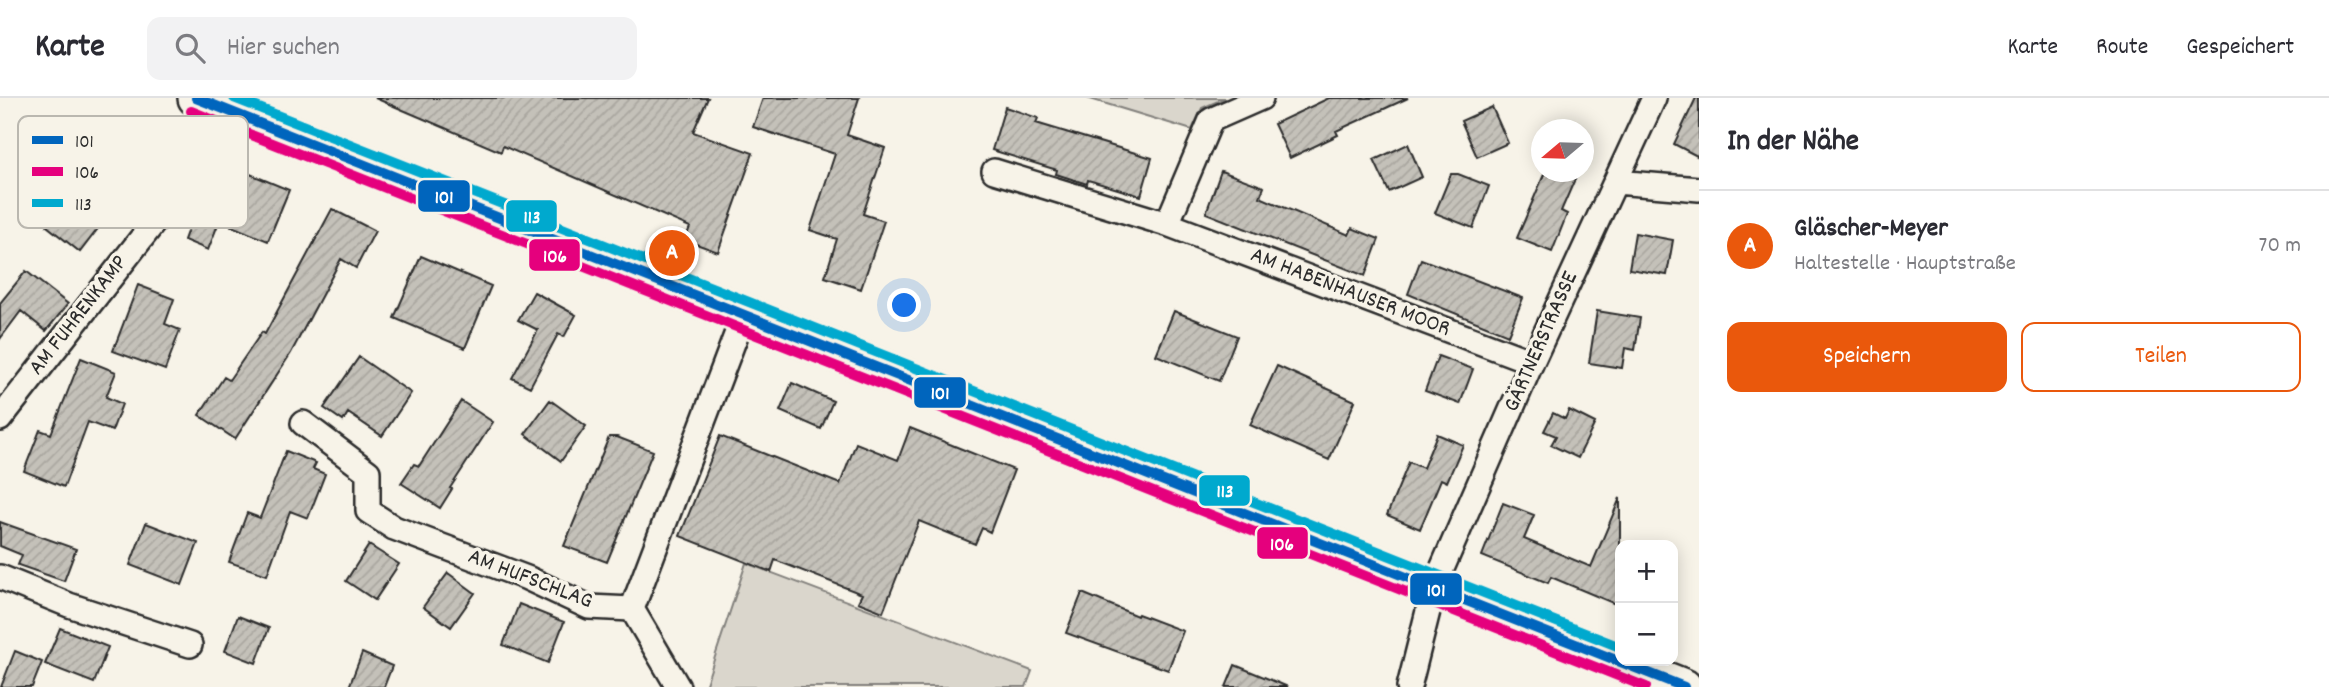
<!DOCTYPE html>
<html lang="de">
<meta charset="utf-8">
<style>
body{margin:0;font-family:Dekko,sans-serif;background:#f2f2f3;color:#2b2b33}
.controls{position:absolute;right:21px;bottom:21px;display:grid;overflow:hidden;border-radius:14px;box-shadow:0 4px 18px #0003}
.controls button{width:63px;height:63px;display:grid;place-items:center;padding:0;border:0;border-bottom:2px solid #e1e1e2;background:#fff;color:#2b2b33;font:35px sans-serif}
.compass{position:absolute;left:1531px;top:21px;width:63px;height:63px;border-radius:50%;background:#fff;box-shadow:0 4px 18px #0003;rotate:251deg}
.you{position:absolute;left:905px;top:208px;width:24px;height:24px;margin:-18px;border:5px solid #fff;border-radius:50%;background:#1a73e8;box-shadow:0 0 0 10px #1a73e833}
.badge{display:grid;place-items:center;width:46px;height:46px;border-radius:50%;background:#ea580c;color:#fff;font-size:23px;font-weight:700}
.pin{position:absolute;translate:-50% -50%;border:4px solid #fff;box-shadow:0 2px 7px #0006}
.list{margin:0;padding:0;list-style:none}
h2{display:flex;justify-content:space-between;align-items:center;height:91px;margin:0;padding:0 28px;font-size:30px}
h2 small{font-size:23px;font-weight:400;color:#7c7c81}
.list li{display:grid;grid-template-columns:46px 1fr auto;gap:21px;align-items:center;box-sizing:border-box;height:112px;padding:0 28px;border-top:2px solid #e1e1e2}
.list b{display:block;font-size:26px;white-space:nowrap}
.list p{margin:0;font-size:23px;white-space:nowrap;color:#7c7c81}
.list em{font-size:23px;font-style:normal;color:#7c7c81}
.actions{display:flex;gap:14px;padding:21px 28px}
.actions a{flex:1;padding:16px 0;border:2px solid #ea580c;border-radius:14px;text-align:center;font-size:24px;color:#ea580c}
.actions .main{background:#ea580c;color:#fff}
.icon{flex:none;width:38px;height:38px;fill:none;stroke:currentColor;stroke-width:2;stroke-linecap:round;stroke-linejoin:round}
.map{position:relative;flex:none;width:1699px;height:589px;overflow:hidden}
header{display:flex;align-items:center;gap:42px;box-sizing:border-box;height:98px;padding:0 35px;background:#fff;border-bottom:2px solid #e1e1e2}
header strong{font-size:33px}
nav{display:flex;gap:38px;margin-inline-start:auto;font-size:24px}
.search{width:490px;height:63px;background:#f2f2f3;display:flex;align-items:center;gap:18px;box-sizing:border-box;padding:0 24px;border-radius:14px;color:#7c7c81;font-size:26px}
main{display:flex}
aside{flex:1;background:#fff}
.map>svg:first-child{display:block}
</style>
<header>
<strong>Karte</strong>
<div class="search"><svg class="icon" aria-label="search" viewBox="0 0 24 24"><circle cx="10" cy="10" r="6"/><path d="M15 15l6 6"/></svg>Hier suchen</div>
<nav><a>Karte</a><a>Route</a><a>Gespeichert</a></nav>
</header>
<main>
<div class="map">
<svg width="1699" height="589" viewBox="0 0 1699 589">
<defs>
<pattern id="building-hatch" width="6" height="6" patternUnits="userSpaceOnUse" patternTransform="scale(1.75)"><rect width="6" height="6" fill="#c4c1b9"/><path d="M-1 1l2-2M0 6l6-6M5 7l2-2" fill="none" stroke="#a9a69f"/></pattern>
</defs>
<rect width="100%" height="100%" fill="#f7f3e8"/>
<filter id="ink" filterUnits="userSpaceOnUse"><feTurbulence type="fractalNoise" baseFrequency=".0143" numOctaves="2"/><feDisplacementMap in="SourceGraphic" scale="14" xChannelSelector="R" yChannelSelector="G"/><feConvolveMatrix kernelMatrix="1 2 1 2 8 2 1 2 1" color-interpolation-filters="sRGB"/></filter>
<g filter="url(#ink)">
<path fill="#dad6cc" stroke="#82807c" stroke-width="2" d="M 1087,0 L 1225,0 L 1202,10 L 1192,32 Z
M 746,465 L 1032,573 L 1026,589 L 705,589 Z"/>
<path fill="url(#building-hatch)" stroke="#2b2b2b" stroke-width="2" d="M 375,0 L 708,0 L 693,34 L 753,55 L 718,154 L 685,142 L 690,129 L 503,48 L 501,54 Z
M 763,0 L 859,0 L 847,37 L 885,50 L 863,116 L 884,123 L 861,191 L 825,179 L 837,141 L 810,132 L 835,56 L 753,29 Z
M 1329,0 L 1408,0 L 1336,33 L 1338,37 L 1290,60 L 1274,26 Z
M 1696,0 L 1699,0 L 1699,59 L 1674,46 Z
M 1005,9 L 1038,20 L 1036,25 L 1152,60 L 1141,98 L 1088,82 L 1087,86 L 1056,76 L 1057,72 L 992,52 Z
M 1492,9 L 1508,45 L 1477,59 L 1461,23 Z
M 1408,46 L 1422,79 L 1389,94 L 1374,62 Z
M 1221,73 L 1264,89 L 1260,99 L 1349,137 L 1352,130 L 1379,141 L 1365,178 L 1206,115 Z
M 1545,74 L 1578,74 L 1561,113 L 1567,116 L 1552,154 L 1517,140 Z
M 250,76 L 289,92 L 268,143 L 229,127 Z
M 1451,76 L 1458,76 L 1489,88 L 1473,130 L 1435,115 Z
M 199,101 L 224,111 L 208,152 L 184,142 Z
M 67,102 L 100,128 L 80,154 L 47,128 Z
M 332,111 L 375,133 L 356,170 L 341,161 L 291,255 L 235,341 L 199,317 L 224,279 L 229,282 L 262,234 L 265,236 Z
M 1635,135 L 1673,142 L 1667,177 L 1629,171 Z
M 421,158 L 491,188 L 465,250 L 394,220 Z
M 1421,161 L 1523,200 L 1508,237 L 1408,196 Z
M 26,173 L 68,206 L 46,233 L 21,213 L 0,241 L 0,205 Z
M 138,187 L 174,201 L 165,226 L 180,232 L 165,272 L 113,253 Z
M 534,194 L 576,217 L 564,239 L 558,236 L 530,289 L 512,280 L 538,232 L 518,222 Z
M 1174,213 L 1237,238 L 1219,283 L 1156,257 Z
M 1597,213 L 1640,220 L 1635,252 L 1625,250 L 1622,270 L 1589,265 Z
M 1438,258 L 1473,271 L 1460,306 L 1425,293 Z
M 359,259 L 411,295 L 382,338 L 348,315 L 343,323 L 324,310 Z
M 81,260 L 116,274 L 106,299 L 122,306 L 112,333 L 88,324 L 64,389 L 24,373 L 40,332 L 51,336 Z
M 1277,268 L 1355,303 L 1329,362 L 1250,327 Z
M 792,285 L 833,303 L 821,331 L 780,313 Z
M 550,302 L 586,328 L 561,363 L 525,336 Z
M 461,303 L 493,324 L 450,390 L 452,391 L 440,410 L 401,385 L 414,366 L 419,368 Z
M 1569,312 L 1595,325 L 1578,360 L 1551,347 L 1556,338 L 1544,333 L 1553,315 L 1565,321 Z
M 910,330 L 1014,372 L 990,434 L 982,430 L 975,446 L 919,423 L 883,514 L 858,504 L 862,496 L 775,462 L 771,474 L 680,438 L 720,338 L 840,386 L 856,345 L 898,362 Z
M 1437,336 L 1463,347 L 1447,384 L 1441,381 L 1420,431 L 1387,417 L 1409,364 L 1423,370 Z
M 609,339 L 617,339 L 653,353 L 607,464 L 564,448 Z
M 286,353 L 316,365 L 313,371 L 325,376 L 308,420 L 290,413 L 267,477 L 229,464 L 247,415 L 260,420 Z
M 1620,400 L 1620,508 L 1551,479 L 1548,485 L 1482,458 L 1503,405 L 1534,417 L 1524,441 L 1591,469 Z
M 0,424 L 76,451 L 64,483 L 18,467 L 22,457 L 0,448 Z
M 146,425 L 198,445 L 182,487 L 130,467 Z
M 369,447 L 399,466 L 375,502 L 346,483 Z
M 448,475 L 475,495 L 451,529 L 423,509 Z
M 1082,495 L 1137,518 L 1138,516 L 1183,533 L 1168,572 L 1066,535 Z
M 519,506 L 564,524 L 548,565 L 503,547 Z
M 238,518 L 269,530 L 256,565 L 225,553 Z
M 60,530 L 108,549 L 94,585 L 45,566 Z
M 15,553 L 42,564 L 32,589 L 1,589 Z
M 362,555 L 392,568 L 384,589 L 349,589 Z
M 1235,567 L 1288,589 L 1226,589 Z"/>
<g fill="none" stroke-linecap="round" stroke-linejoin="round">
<g stroke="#2b2b2b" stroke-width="28">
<path id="street" d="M 994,73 L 1167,126 L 1532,264
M 1616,84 L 1699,91
M 1167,126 L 1211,22 L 1261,0
M 0,321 L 206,58 L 224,11
M 303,325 L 368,374 L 368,413 L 394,430 L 527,480 L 589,509 L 632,511
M 0,479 L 69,507 L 190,547
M 632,511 L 744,216
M 632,511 L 678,589
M 1409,589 L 1434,489 L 1532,264 L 1654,0"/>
</g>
<g stroke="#2b2b2b" stroke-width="40">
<path id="primary" d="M 196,0 L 1684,589"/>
</g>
<use href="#street" stroke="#f7f3e8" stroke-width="23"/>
<use href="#primary" stroke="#f7f3e8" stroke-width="35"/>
<g stroke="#f7f3e8" stroke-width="16">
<path id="bus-1" d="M 196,0 L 1684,589"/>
</g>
<g stroke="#f7f3e8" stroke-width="16">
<path id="bus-2" d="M 191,13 L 1646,589"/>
</g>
<g stroke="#f7f3e8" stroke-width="16">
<path id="bus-3" d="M 234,0 L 1620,549"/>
</g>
<use href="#bus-1" stroke="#0065bd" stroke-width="10"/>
<use href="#bus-2" stroke="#e5007d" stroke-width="10"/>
<use href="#bus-3" stroke="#00a9ce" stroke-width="10"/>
</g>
</g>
<g text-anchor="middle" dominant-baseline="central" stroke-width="7" stroke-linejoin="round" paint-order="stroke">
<g font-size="23" fill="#2b2b2b" stroke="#f7f3e8">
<text transform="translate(1350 195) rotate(21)">AM HABENHAUSER MOOR</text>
<text transform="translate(79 218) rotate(-52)">AM FUHRENKAMP</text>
<text transform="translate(1542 244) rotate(-66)">GÄRTNERSTRASSE</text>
<text transform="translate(530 482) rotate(21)">AM HUFSCHLAG</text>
</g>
</g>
<rect x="18" y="18" width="230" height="112" rx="10" fill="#f7f3e8" stroke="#bab7af" stroke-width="2"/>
<rect x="32" y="38" width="31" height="8" fill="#0065bd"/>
<rect x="32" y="69" width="31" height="9" fill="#e5007d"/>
<rect x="32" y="101" width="31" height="8" fill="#00a9ce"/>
<g font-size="19" fill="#2b2b2b">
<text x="75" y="49">101</text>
<text x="75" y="80">106</text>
<text x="75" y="112">113</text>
</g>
<g stroke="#f7f3e8" stroke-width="2.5">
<rect x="417" y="81" width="54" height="34" rx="7" fill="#0065bd"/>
<rect x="505" y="101" width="53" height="34" rx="7" fill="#00a9ce"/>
<rect x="528" y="140" width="53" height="34" rx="7" fill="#e5007d"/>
<rect x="913" y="278" width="54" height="33" rx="7" fill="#0065bd"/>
<rect x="1198" y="376" width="53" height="33" rx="7" fill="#00a9ce"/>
<rect x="1256" y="428" width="53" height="34" rx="7" fill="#e5007d"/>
<rect x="1409" y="474" width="54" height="34" rx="7" fill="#0065bd"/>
</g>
<g font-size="19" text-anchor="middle" font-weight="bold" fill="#fff">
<text x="444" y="105">101</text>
<text x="532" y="125">113</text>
<text x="555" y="164">106</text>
<text x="940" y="301">101</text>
<text x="1225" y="399">113</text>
<text x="1282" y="452">106</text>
<text x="1436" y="498">101</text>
</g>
</svg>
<div class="controls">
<button>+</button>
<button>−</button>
</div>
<svg class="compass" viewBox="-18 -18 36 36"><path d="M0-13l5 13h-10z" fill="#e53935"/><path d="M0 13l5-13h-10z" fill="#7c7c81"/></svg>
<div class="you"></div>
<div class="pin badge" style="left:672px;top:155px">A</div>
</div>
<aside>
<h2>In der Nähe<small></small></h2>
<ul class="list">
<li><span class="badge">A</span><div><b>Gläscher-Meyer</b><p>Haltestelle · Hauptstraße</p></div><em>70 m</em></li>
</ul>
<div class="actions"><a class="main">Speichern</a><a>Teilen</a></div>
</aside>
</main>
